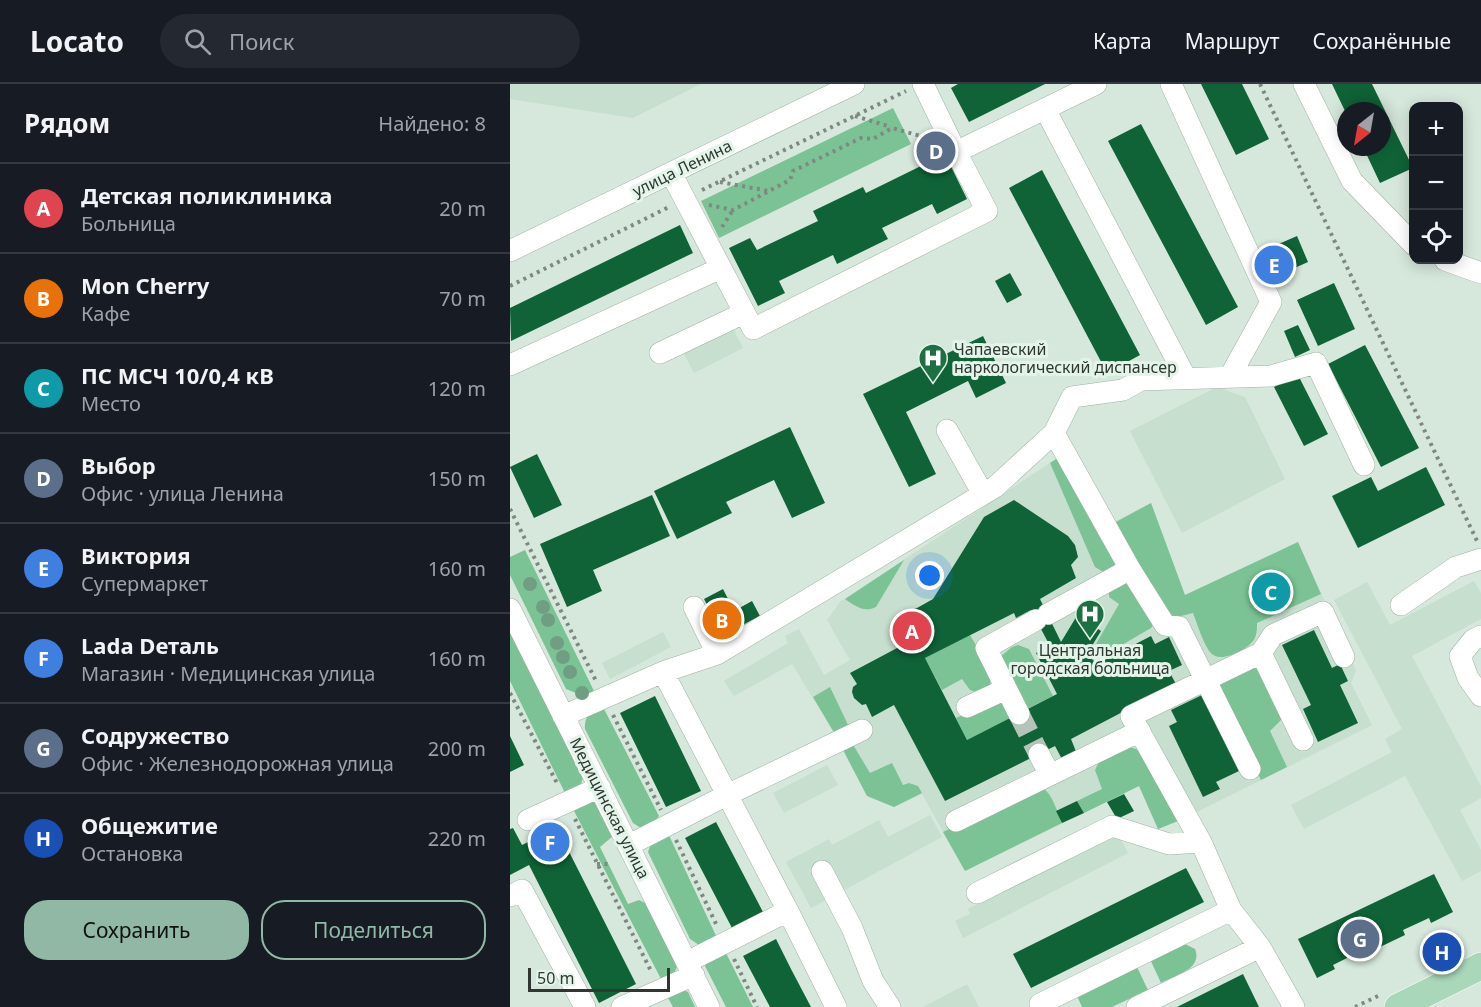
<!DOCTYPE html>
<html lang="ru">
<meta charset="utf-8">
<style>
body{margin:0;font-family:"Noto Sans",sans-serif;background:#242831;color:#f1f3f6}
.controls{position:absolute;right:18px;top:18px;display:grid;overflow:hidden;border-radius:12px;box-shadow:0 3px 15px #0003}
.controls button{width:54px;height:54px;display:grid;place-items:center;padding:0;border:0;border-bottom:2px solid #363941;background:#171b24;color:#f1f3f6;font:30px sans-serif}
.compass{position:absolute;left:827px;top:18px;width:54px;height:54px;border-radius:50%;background:#171b24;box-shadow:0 3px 15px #0003;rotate:211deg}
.scale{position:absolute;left:18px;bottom:15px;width:142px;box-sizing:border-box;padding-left:6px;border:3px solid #303732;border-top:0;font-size:16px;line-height:21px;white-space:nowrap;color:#303732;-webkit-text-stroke:4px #e3f5e8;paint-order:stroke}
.you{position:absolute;left:420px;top:492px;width:21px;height:21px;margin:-15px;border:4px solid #fff;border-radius:50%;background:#1a73e8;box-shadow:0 0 0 9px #1a73e833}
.badge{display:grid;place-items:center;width:39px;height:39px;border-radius:50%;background:#91b8a5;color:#fff;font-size:20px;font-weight:700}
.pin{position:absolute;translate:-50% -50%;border:3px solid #fff;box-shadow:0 2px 6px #0006}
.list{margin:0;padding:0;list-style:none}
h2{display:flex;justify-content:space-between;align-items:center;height:78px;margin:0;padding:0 24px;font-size:26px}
h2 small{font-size:20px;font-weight:400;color:#9ea1a6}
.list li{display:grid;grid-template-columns:39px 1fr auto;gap:18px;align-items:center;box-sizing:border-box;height:90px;padding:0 24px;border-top:2px solid #363941}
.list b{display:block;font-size:22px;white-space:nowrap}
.list p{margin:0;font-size:20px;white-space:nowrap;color:#9ea1a6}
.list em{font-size:20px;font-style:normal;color:#9ea1a6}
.actions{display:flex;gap:12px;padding:18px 24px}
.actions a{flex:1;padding:14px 0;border:2px solid #91b8a5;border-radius:24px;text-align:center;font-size:21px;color:#91b8a5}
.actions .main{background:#91b8a5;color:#111}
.icon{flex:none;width:33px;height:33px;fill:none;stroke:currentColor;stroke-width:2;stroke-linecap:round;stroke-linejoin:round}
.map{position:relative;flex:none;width:971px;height:923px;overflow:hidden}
header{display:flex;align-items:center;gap:36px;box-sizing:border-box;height:84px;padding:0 30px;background:#171b24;border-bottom:2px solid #363941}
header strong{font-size:28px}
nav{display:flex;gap:33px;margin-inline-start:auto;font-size:21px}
.search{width:420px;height:54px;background:#242831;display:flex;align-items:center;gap:15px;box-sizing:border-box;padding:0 21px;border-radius:33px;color:#9ea1a6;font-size:22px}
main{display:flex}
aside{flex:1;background:#171b24}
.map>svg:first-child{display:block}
</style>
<header>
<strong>Locato</strong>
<div class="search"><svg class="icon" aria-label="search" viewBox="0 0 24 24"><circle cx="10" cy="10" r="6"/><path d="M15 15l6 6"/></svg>Поиск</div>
<nav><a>Карта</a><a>Маршрут</a><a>Сохранённые</a></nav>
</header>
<main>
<aside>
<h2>Рядом<small>Найдено: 8</small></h2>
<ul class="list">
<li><span class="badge" style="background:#e0444e">A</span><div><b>Детская поликлиника</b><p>Больница</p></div><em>20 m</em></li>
<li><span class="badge" style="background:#e8710a">B</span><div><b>Mon Cherry</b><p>Кафе</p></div><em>70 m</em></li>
<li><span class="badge" style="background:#0f9aa8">C</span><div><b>ПС МСЧ 10/0,4 кВ</b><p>Место</p></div><em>120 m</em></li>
<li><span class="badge" style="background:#5c6f8a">D</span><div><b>Выбор</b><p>Офис · улица Ленина</p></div><em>150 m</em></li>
<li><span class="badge" style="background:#3f7fe0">E</span><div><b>Виктория</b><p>Супермаркет</p></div><em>160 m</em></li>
<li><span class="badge" style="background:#3f7fe0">F</span><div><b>Lada Dеталь</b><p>Магазин · Медицинская улица</p></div><em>160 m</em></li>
<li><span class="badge" style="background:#5c6f8a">G</span><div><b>Содружество</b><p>Офис · Железнодорожная улица</p></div><em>200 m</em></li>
<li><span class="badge" style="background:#1a4fb4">H</span><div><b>Общежитие</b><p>Остановка</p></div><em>220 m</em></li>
</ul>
<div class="actions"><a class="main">Сохранить</a><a>Поделиться</a></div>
</aside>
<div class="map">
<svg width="971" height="923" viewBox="0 0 971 923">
<rect width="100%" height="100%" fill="#d6e7db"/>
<path fill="#c7dfce" d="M 0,0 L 191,0 L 123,34 L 0,15 Z
M 222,243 L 233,264 L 184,289 L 173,268 Z
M 707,303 L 735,313 L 775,395 L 672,449 L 620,347 Z
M 564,363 L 604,438 L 641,419 L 675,511 L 788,458 L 846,587 L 841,599 L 862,641 L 677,733 L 648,745 L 629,702 L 455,787 L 412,710 L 384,723 L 357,712 L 326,652 L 282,580 L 224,612 L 214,597 L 278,559 L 275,552 L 289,545 L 314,591 L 340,576 L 317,536 L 330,518 Z
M 964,497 L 971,509 L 971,535 L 902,572 L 971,702 L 971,714 L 950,726 L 971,766 L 971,787 L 952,797 L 895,692 L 794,745 L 781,721 L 882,668 L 875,655 L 892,645 L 824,516 L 857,498 L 880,541 Z
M 153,548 L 161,563 L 100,595 L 92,579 Z
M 317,681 L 328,701 L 274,729 L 263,709 Z
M 420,731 L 432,753 L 301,824 L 276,778 L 319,755 L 322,761 L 369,736 L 378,753 Z
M 607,748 L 618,769 L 453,854 L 445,837 L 460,830 L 458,825 Z
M 457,900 L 469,923 L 413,923 Z"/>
<path fill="#7bc394" d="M 383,24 L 401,60 L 209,154 L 191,117 Z
M 549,373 L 607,480 L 595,489 L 585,483 L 540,379 Z
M 641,419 L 675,511 L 788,458 L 811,510 L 747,539 C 747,545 747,552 743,557 C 736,566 710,580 701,569 C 694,562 687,539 683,529 L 667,533 L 655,527 L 604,439 Z
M 15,466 L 84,607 L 76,613 L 56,605 L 0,491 L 0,473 Z
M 394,476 L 366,523 C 354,529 345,522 335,515 Z
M 614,495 L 645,539 L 641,544 L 588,575 L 582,567 L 609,520 L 599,513 L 599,506 Z
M 0,549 L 73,694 L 70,702 L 55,709 L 0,597 Z
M 460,551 L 481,587 L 480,603 L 466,608 L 460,606 L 452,595 L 432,606 L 415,574 Z
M 508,561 L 519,565 L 543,612 L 513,627 L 490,573 L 502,563 Z
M 743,582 L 753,590 L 771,629 L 771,636 L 760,647 L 777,683 L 751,696 L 708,608 L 707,602 Z
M 320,603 L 340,645 L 326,652 L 303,613 Z
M 485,616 L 493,617 L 503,633 L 457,656 L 446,634 Z
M 92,621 L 149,732 L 144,738 L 131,744 L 123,739 L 75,645 C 74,632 81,627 92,621 Z
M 342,659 L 360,689 L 382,679 L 393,701 L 399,699 L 408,702 L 412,709 L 384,723 L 357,712 L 332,664 Z
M 619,663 L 626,665 L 632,670 L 668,737 L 648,745 L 629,702 L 574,729 L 567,717 L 592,705 L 585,686 L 589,678 Z
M 524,702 C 541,701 546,726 552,739 L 455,787 L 433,748 Z
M 83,715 L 103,752 L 90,763 L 118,820 L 129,816 L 137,820 L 167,883 L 164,889 L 151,895 L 62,723 Z
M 157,747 L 208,856 L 189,861 L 180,855 L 138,768 L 141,759 Z
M 673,859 L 685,865 C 693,885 666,891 651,899 L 640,875 Z
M 215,867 L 243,923 L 216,923 L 195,882 L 197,876 Z
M 627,883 L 638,906 L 602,923 L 572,923 L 567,912 Z
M 172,905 L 178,908 L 185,923 L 163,923 L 157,912 Z"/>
<path fill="#0f6337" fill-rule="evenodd" d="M 448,0 L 535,0 L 459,38 L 441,4 Z
M 691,0 L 732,0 L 759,55 L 726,71 Z
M 822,0 L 862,0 L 903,84 L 870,99 L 853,63 L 872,63 L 872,27 L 835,27 Z
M 631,40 L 728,223 L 696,241 L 598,57 Z
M 428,56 L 457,115 L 427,130 L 422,120 L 372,144 L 378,155 L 327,180 L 323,171 L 269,197 L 275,209 L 248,222 L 219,164 L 240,154 L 247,166 L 308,137 L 303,127 L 353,103 L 356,109 L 417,79 L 409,65 Z
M 532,86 L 630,271 L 597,289 L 499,104 Z
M 170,141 L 183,169 L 1,257 L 0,224 Z
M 787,152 L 798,178 L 758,196 L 746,170 Z
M 500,189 L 512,211 L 497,219 L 485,197 Z
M 824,199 L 845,245 L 808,262 L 787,216 Z
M 788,241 L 800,266 L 785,273 L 774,247 Z
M 473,252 L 496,299 L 466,314 L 458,297 L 396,328 L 426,390 L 399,403 L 353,310 Z
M 855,261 L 909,364 L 871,383 L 818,280 Z
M 788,291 L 818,350 L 794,362 L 764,303 Z
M 280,343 L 315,419 L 282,434 L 264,396 L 216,418 L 222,429 L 167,455 L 144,407 Z
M 27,370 L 52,421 L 24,434 L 0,383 Z
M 916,383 L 935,421 L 848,464 L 822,412 L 861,393 L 868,407 Z
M 142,411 L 160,452 L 83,486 L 92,507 L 57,523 L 30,460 Z
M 504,416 L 558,452 L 565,461 L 568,473 L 561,481 L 566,494 L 530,515 L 551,558 L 568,530 L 591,547 L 577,570 L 587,580 L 641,552 L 645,560 L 659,553 L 672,581 L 659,587 L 666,600 L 561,655 L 567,670 L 553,677 L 545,662 L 435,717 L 384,621 L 362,633 L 356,620 L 352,621 L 344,614 L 342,608 L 343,603 L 347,600 L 340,589 L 389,563 L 385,547 L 388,535 L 395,529 L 407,524 L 423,515 L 474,433 ZM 521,526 L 540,562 L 526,569 L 547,610 L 457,656 L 415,574 L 504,529 L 506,534 Z
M 771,493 L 778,509 L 751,522 L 743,506 Z
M 213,505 L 224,527 L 242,517 L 250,532 L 213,551 L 194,515 Z
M 804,546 L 822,584 L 830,580 L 838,597 L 830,601 L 848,639 L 808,658 L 793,625 L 801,621 L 772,561 Z
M 692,611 L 729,687 L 706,698 L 710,705 L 693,713 L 659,642 L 667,638 L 661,626 Z
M 145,612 L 191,707 L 156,723 L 110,629 Z
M 0,652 L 14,681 L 0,688 Z
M 614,710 L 624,727 L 607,735 L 597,718 Z
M 567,717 L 574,729 L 552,739 L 546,727 Z
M 206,738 L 253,828 L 222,844 L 175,754 Z
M 3,744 L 12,761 L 47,744 L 126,900 L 89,919 L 19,781 L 0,791 L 0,745 Z
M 676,784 L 694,818 L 521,904 L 503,870 Z
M 924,790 L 943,828 L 921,839 L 919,834 L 893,846 L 895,851 L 847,874 L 845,870 L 823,881 L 825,885 L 807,894 L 788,855 Z
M 266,855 L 281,885 L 301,923 L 260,923 L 233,872 Z
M 733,890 L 749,923 L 667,923 Z"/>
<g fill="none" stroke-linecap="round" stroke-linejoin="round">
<path stroke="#b5c4b9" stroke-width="21" stroke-dasharray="21 10" stroke-linecap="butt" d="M 509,630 L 529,670"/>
<g stroke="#a0b1a4" stroke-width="22">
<path id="minor" d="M 413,0 L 446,68 L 586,0
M 661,0 L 761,218 L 719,294
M 794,0 L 842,97 L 904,161
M 535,25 L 676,294
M 161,89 L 243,245 L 477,127 L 446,68
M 0,167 L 344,0
M 935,176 L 971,189
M 150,269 L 234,229
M 0,281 L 211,184
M 437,346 L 473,410
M 544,349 L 620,485 L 655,541 L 669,543 L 740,685
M 891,521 L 946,483 L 971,475
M 184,523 L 207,570
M 0,525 L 199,923
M 538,530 L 620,485
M 971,552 L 963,556 L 950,572 L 958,594 L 971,612
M 751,569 L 793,656
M 153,588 L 278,827 L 177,878
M 457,623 L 496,605
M 509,630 L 476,564 L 526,536
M 53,632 L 153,588 L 207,570 L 485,403 L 544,349 L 562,313 L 613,306 L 631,296 L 761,292 L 806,279 L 854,381
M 529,670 L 540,691
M 18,736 L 90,703
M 446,737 L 630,647
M 119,761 L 217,711 L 352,646
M 312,787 L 342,844 L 363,897 L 380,923
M 467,809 L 602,742 L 659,760 L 691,758
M 0,812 L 12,806 L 75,923
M 278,827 L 326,923
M 112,923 L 184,891
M 531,923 L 530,920 L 721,826
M 627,923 L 750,863
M 784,923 L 750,863 L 721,826 L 691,758 L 621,632 L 751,569 L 763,551 L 813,528 L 834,573"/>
</g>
<g stroke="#fff" stroke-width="28">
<path id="major" d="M 888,923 L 971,882"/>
</g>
<path stroke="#7d8981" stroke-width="4" stroke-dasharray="3 4.5" stroke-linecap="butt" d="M 750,0 L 967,457
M 345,32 L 381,43
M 210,98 L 259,107
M 192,106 L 396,7
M 199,121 L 223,126 L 280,96 L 283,87 L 351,54 L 363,55 L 382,44 L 414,53 L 419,51
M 212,143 L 223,126
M 0,202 L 159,123
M 0,425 L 86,597
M 764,516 L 771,529
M 0,609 L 48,701
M 103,631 L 151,726
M 65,735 L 142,889
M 166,756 L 207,842
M 87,780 L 98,780
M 224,875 L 247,923
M 845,923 L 868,912"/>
<use href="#minor" stroke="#fff" stroke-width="21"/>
<use href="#major" stroke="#a9d7b9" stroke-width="27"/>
</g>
<g fill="#709e83">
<circle cx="20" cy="500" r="7"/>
<circle cx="33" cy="523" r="7"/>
<circle cx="38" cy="536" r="7"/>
<circle cx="47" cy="559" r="7"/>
<circle cx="53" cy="573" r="7"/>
<circle cx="60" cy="588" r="7"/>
<circle cx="72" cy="609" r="7"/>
</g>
<defs>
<g id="hospital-pin" transform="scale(1.5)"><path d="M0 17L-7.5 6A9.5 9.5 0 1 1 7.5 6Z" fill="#1c7042" stroke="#e3f5e8"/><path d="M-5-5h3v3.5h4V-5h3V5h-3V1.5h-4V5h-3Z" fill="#fff"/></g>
</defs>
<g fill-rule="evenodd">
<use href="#hospital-pin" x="423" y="274"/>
<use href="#hospital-pin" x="580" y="530"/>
</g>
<g text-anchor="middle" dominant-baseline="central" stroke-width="6" stroke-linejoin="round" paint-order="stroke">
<g font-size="16" fill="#303732" stroke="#e3f5e8">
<text transform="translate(172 84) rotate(-26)">улица Ленина</text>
<text transform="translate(100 724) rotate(63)">Медицинская улица</text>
</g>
<g font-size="16" fill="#303732" stroke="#e3f5e8" text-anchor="start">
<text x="444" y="265">Чапаевский<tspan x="444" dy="18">наркологический диспансер</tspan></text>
<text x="580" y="566" text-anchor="middle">Центральная<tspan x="580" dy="18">городская больница</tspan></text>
</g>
</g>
</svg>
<div class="controls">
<button>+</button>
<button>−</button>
<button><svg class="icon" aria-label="locate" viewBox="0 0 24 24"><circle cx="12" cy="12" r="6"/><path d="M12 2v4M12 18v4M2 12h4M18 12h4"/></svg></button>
</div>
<svg class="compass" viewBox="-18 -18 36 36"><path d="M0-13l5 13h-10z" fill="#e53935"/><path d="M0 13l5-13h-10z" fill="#9ea1a6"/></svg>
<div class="scale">50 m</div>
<div class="you"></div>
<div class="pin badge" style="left:402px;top:547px;background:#e0444e">A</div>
<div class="pin badge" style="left:212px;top:536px;background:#e8710a">B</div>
<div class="pin badge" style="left:761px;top:508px;background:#0f9aa8">C</div>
<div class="pin badge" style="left:426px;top:67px;background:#5c6f8a">D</div>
<div class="pin badge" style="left:764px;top:181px;background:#3f7fe0">E</div>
<div class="pin badge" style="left:40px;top:758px;background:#3f7fe0">F</div>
<div class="pin badge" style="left:850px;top:855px;background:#5c6f8a">G</div>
<div class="pin badge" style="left:932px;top:868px;background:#1a4fb4">H</div>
</div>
</main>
